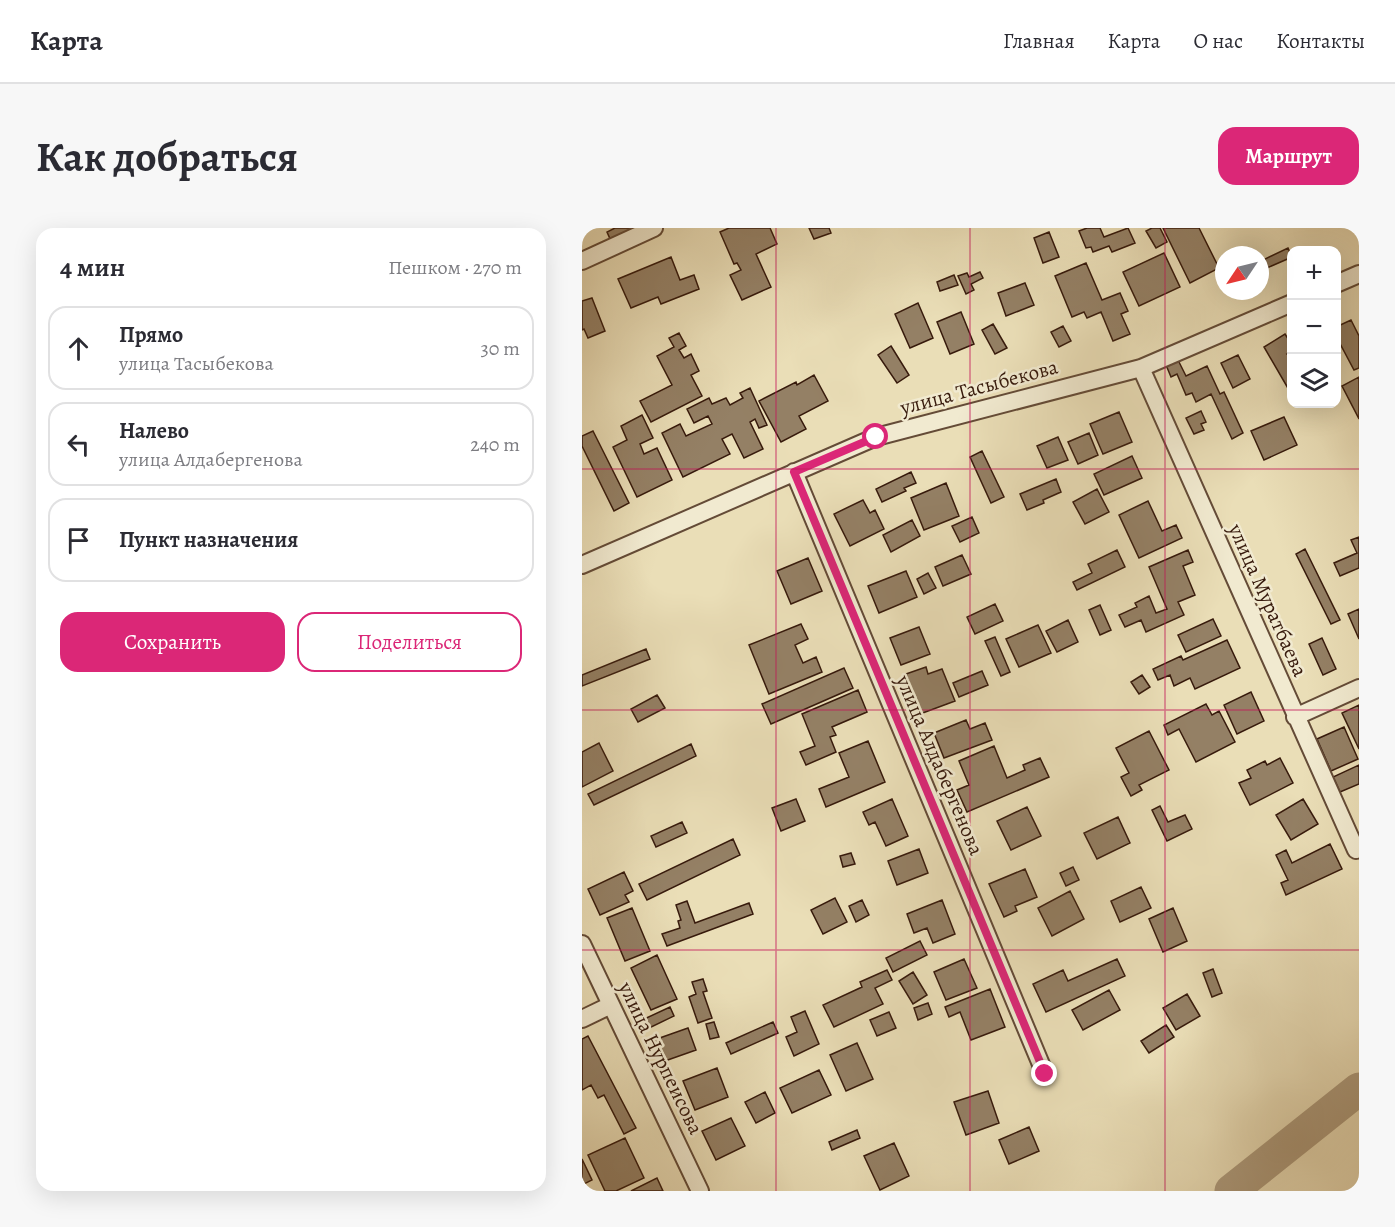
<!DOCTYPE html>
<html lang="ru">
<meta charset="utf-8">
<style>
body{margin:0;font-family:Alegreya,serif;background:#f7f7f7;color:#2b2b33}
.controls{position:absolute;right:18px;top:18px;display:grid;overflow:hidden;border-radius:12px;box-shadow:0 6px 24px #0002}
.controls button{width:54px;height:54px;display:grid;place-items:center;padding:0;border:0;border-bottom:2px solid #e1e1e2;background:#fff;color:#2b2b33;font:30px sans-serif}
.compass{position:absolute;left:633px;top:18px;width:54px;height:54px;border-radius:50%;background:#fff;box-shadow:0 6px 24px #0002;rotate:235deg}
.stop{position:absolute;width:18px;height:18px;margin:-14px;border:4px solid #db2777;border-radius:50%;background:#fff}
.stop.end{background:#db2777;border-color:#fff;box-shadow:0 2px 6px #0008}
.list{margin:0;padding:0;list-style:none}
h2{display:flex;justify-content:space-between;align-items:center;height:78px;margin:0;padding:0 24px;font-size:26px}
h2 small{font-size:20px;font-weight:400;color:#7c7c81}
.list li{display:grid;grid-template-columns:39px 1fr auto;gap:18px;align-items:center;box-sizing:border-box;height:84px;margin:0 12px 12px;padding:0 12px;border:2px solid #e1e1e2;border-radius:18px}
.list b{display:block;font-size:22px;white-space:nowrap}
.list p{margin:0;font-size:20px;white-space:nowrap;color:#7c7c81}
.list em{font-size:20px;font-style:normal;color:#7c7c81}
.actions{display:flex;gap:12px;padding:18px 24px}
.actions a{flex:1;padding:14px 0;border:2px solid #db2777;border-radius:18px;text-align:center;font-size:21px;color:#db2777}
.actions .main{background:#db2777;color:#fff}
.icon{flex:none;width:33px;height:33px;fill:none;stroke:currentColor;stroke-width:2;stroke-linecap:round;stroke-linejoin:round}
.map{position:relative;flex:none;width:777px;height:963px;overflow:hidden;border-radius:18px}
header{display:flex;align-items:center;gap:36px;box-sizing:border-box;height:84px;padding:0 30px;background:#fff;border-bottom:2px solid #e1e1e2}
header strong{font-size:28px}
nav{display:flex;gap:33px;margin-inline-start:auto;font-size:21px}
.intro{display:flex;align-items:center;justify-content:space-between;box-sizing:border-box;height:144px;padding:0 36px}
h1{margin:0;font-size:42px}
.button{padding:15px 27px;border-radius:18px;background:#db2777;color:#fff;font-size:21px;font-weight:700}
main{display:flex;gap:36px;padding:0 36px}
aside{flex:1;background:#fff;border-radius:18px;box-shadow:0 6px 24px #0002}
.map>svg:first-child{display:block}
</style>
<header>
<strong>Карта</strong>
<nav><a>Главная</a><a>Карта</a><a>О нас</a><a>Контакты</a></nav>
</header>
<div class="intro"><h1>Как добраться</h1><a class="button">Маршрут</a></div>
<main>
<aside>
<h2>4 мин<small>Пешком · 270 m</small></h2>
<ul class="list">
<li><svg class="icon" aria-label="ahead" viewBox="0 0 24 24"><path d="M12 20V5M6 11l6-6 6 6"/></svg><div><b>Прямо</b><p>улица Тасыбекова</p></div><em>30 m</em></li>
<li><svg class="icon" aria-label="left" viewBox="0 0 24 24"><path d="M17 20v-9H6M10 6l-5 5 5 5"/></svg><div><b>Налево</b><p>улица Алдабергенова</p></div><em>240 m</em></li>
<li><svg class="icon" aria-label="arrive" viewBox="0 0 24 24"><path d="M6 21V4h12l-3 4 3 4H6"/></svg><div><b>Пункт назначения</b></div></li>
</ul>
<div class="actions"><a class="main">Сохранить</a><a>Поделиться</a></div>
</aside>
<div class="map">
<svg width="777" height="963" viewBox="0 0 777 963">
<rect width="100%" height="100%" fill="#eadeb7"/>
<filter id="stains"><feTurbulence type="fractalNoise" baseFrequency=".00333" numOctaves="4"/><feColorMatrix values="0 0 0 0 .2 0 0 0 0 .09 0 0 0 0 .02 0 0 0 .5 -.17"/></filter>
<radialGradient id="worn" r=".72"><stop offset=".6" stop-color="#630" stop-opacity="0"/><stop offset="1" stop-color="#630" stop-opacity=".3"/></radialGradient>
<g fill="none" stroke-linecap="round" stroke-linejoin="round">
<path stroke="#ad9b7d" stroke-width="33" d="M 649,963 L 777,861"/>
</g>
<path fill="#948065" stroke="#371a0c" stroke-width="1.5" d="M 33,0 L 56,0 L 29,13 L 25,4 Z
M 147,0 L 188,0 L 195,16 L 174,26 L 189,59 L 160,72 L 148,47 L 159,42 L 155,35 L 152,36 L 138,4 Z
M 227,0 L 247,0 L 249,5 L 232,11 Z
M 505,0 L 518,0 L 522,9 L 546,0 L 553,15 L 530,24 L 527,18 L 511,24 L 509,19 L 504,20 L 497,3 Z
M 570,0 L 578,0 L 585,14 L 574,20 L 564,3 Z
M 581,0 L 617,0 L 637,40 L 608,55 Z
M 467,4 L 477,29 L 461,35 L 452,10 Z
M 706,20 L 710,29 L 685,40 L 681,32 Z
M 582,25 L 598,59 L 557,78 L 541,44 Z
M 89,29 L 98,52 L 112,47 L 117,61 L 79,76 L 76,69 L 49,80 L 36,51 Z
M 504,35 L 520,72 L 538,65 L 546,83 L 539,86 L 548,106 L 531,113 L 519,84 L 505,90 L 502,84 L 490,89 L 473,48 Z
M 398,44 L 401,50 L 389,56 L 392,62 L 384,66 L 376,48 L 385,45 L 387,49 Z
M 372,47 L 376,57 L 358,63 L 355,54 Z
M 443,55 L 452,77 L 424,88 L 416,65 Z
M 10,70 L 23,103 L 6,110 L 2,101 L 0,102 L 0,73 Z
M 336,75 L 351,110 L 328,120 L 313,86 Z
M 379,84 L 392,116 L 368,126 L 355,94 Z
M 769,92 L 777,108 L 777,140 L 772,142 L 754,108 L 754,99 Z
M 411,96 L 425,120 L 413,126 L 400,102 Z
M 481,98 L 489,113 L 477,119 L 469,104 Z
M 97,105 L 104,118 L 97,122 L 102,130 L 109,126 L 117,143 L 109,147 L 120,168 L 69,194 L 58,173 L 90,157 L 75,128 L 92,119 L 87,110 Z
M 703,106 L 710,117 L 710,124 L 705,126 L 710,132 L 710,161 L 707,162 L 682,119 Z
M 309,118 L 327,147 L 315,155 L 296,127 Z
M 656,127 L 668,151 L 651,160 L 639,135 Z
M 596,132 L 604,148 L 625,138 L 638,166 L 642,164 L 661,205 L 650,211 L 629,166 L 614,174 L 610,165 L 604,167 L 595,146 L 589,149 L 584,137 Z
M 232,147 L 246,173 L 217,188 L 224,201 L 199,214 L 177,173 L 214,154 L 215,157 Z
M 777,149 L 777,191 L 760,158 Z
M 168,160 L 185,197 L 177,200 L 173,191 L 168,194 L 181,221 L 162,230 L 150,206 L 140,211 L 148,226 L 101,249 L 80,205 L 98,196 L 104,208 L 130,196 L 126,188 L 112,195 L 105,181 L 127,170 L 130,176 L 144,170 L 148,177 L 161,170 L 158,165 Z
M 619,183 L 624,194 L 619,196 L 622,202 L 612,206 L 604,190 Z
M 537,184 L 550,214 L 521,226 L 508,196 Z
M 60,187 L 71,210 L 58,216 L 62,226 L 75,220 L 90,252 L 55,269 L 31,219 L 45,212 L 39,198 Z
M 702,189 L 715,217 L 682,232 L 669,203 Z
M 11,203 L 47,275 L 32,283 L 0,218 L 0,208 Z
M 507,205 L 516,227 L 496,236 L 486,214 Z
M 476,209 L 486,232 L 465,240 L 455,218 Z
M 400,223 L 422,269 L 409,275 L 388,229 Z
M 550,228 L 560,250 L 522,267 L 512,246 Z
M 329,244 L 334,255 L 322,260 L 324,263 L 300,274 L 294,261 Z
M 474,251 L 479,264 L 461,272 L 462,275 L 445,282 L 438,266 Z
M 364,255 L 377,288 L 342,302 L 329,270 Z
M 515,261 L 527,284 L 503,296 L 491,274 Z
M 281,272 L 288,285 L 293,282 L 302,301 L 268,318 L 252,286 Z
M 566,273 L 580,303 L 594,297 L 600,310 L 557,330 L 537,287 Z
M 390,289 L 397,305 L 378,314 L 370,298 Z
M 330,292 L 338,308 L 309,324 L 301,307 Z
M 777,309 L 777,340 L 758,348 L 752,335 L 775,325 L 769,312 Z
M 723,321 L 758,392 L 749,396 L 714,326 Z
M 535,322 L 543,339 L 495,362 L 491,354 L 510,345 L 506,336 Z
M 606,322 L 611,334 L 601,338 L 613,367 L 596,374 L 602,387 L 564,404 L 559,392 L 543,399 L 537,387 L 555,379 L 553,375 L 567,368 L 574,385 L 585,381 L 567,339 Z
M 380,327 L 389,346 L 361,358 L 353,339 Z
M 226,330 L 240,363 L 209,376 L 195,343 Z
M 324,343 L 335,369 L 297,385 L 286,358 Z
M 346,345 L 354,360 L 342,366 L 335,351 Z
M 413,376 L 421,393 L 393,406 L 385,389 Z
M 518,377 L 529,402 L 518,407 L 507,382 Z
M 777,381 L 777,411 L 766,386 Z
M 631,391 L 639,408 L 604,424 L 596,407 Z
M 486,392 L 496,414 L 475,424 L 464,403 Z
M 219,396 L 226,411 L 213,417 L 221,435 L 234,429 L 240,444 L 187,466 L 167,417 Z
M 456,397 L 469,425 L 437,439 L 424,411 Z
M 337,399 L 348,426 L 319,437 L 308,410 Z
M 413,409 L 428,444 L 419,448 L 403,413 Z
M 740,410 L 754,441 L 741,447 L 727,416 Z
M 645,412 L 658,440 L 613,461 L 608,450 L 592,458 L 588,447 L 576,452 L 571,441 L 599,428 L 601,432 Z
M 64,421 L 68,431 L 0,458 L 0,447 Z
M 344,439 L 346,446 L 360,441 L 373,473 L 338,486 L 324,446 Z
M 262,440 L 271,460 L 189,496 L 180,476 Z
M 400,443 L 406,457 L 377,469 L 371,455 Z
M 560,447 L 568,459 L 557,466 L 549,454 Z
M 276,462 L 285,484 L 250,499 L 254,507 L 248,509 L 254,524 L 224,537 L 218,524 L 233,518 L 220,486 Z
M 669,464 L 682,493 L 655,506 L 642,477 Z
M 75,467 L 83,480 L 56,494 L 49,481 Z
M 624,476 L 630,487 L 637,483 L 653,514 L 614,534 L 597,501 L 586,507 L 582,497 Z
M 777,477 L 777,521 L 760,485 Z
M 384,492 L 388,501 L 403,495 L 410,512 L 362,530 L 352,505 Z
M 762,499 L 776,531 L 749,543 L 735,511 Z
M 567,503 L 587,542 L 557,557 L 560,562 L 549,568 L 539,549 L 547,545 L 534,520 Z
M 286,513 L 303,554 L 244,579 L 237,561 L 267,549 L 257,525 Z
M 17,515 L 31,543 L 0,559 L 0,524 Z
M 109,516 L 114,528 L 12,577 L 6,566 Z
M 412,518 L 425,550 L 443,542 L 441,537 L 458,530 L 467,549 L 385,584 L 375,562 L 387,557 L 377,533 Z
M 698,530 L 711,555 L 668,577 L 657,555 L 669,550 L 665,542 L 683,533 L 685,537 Z
M 777,537 L 777,556 L 758,564 L 751,549 Z
M 214,571 L 223,593 L 199,603 L 190,580 Z
M 310,571 L 326,608 L 304,618 L 293,594 L 287,597 L 281,584 Z
M 721,571 L 736,596 L 709,612 L 694,587 Z
M 578,578 L 586,594 L 603,587 L 610,601 L 585,613 L 570,582 Z
M 445,579 L 459,608 L 429,622 L 415,593 Z
M 536,589 L 548,615 L 515,631 L 502,605 Z
M 100,594 L 105,605 L 74,619 L 69,608 Z
M 151,611 L 158,627 L 65,672 L 57,656 Z
M 748,616 L 760,641 L 704,667 L 699,655 L 706,652 L 694,627 L 704,622 L 710,635 Z
M 337,621 L 346,645 L 315,657 L 306,633 Z
M 269,625 L 273,636 L 261,639 L 258,628 Z
M 491,639 L 497,652 L 484,658 L 478,645 Z
M 443,641 L 455,669 L 433,678 L 435,683 L 422,689 L 407,656 Z
M 42,644 L 51,663 L 43,667 L 47,674 L 18,687 L 6,661 Z
M 559,659 L 569,680 L 538,694 L 529,673 Z
M 488,663 L 502,691 L 470,708 L 456,680 Z
M 253,670 L 265,694 L 241,706 L 229,682 Z
M 280,672 L 287,687 L 274,694 L 267,678 Z
M 360,672 L 373,706 L 351,715 L 345,700 L 332,705 L 325,686 Z
M 105,673 L 113,695 L 167,675 L 171,686 L 85,718 L 80,706 L 98,700 L 96,693 L 99,692 L 94,677 Z
M 50,680 L 68,723 L 43,733 L 25,690 Z
M 591,680 L 605,713 L 581,724 L 567,691 Z
M 338,713 L 345,727 L 311,744 L 304,730 Z
M 75,727 L 95,771 L 69,782 L 49,740 Z
M 382,731 L 395,760 L 364,772 L 352,744 Z
M 535,731 L 543,748 L 464,784 L 451,756 L 481,742 L 486,753 Z
M 631,741 L 640,765 L 630,769 L 621,745 Z
M 305,742 L 310,752 L 293,760 L 301,776 L 252,799 L 241,777 L 280,759 L 278,754 Z
M 331,744 L 345,767 L 331,776 L 317,753 Z
M 121,751 L 125,763 L 121,764 L 130,790 L 116,795 L 107,769 L 114,766 L 110,754 Z
M 408,761 L 423,799 L 389,812 L 378,784 L 367,789 L 363,779 Z
M 527,762 L 538,782 L 501,802 L 490,782 Z
M 605,766 L 618,788 L 594,802 L 581,780 Z
M 346,775 L 350,786 L 336,792 L 332,780 Z
M 88,779 L 92,788 L 63,802 L 58,793 Z
M 223,783 L 237,816 L 212,828 L 204,809 L 215,804 L 209,789 Z
M 307,784 L 314,800 L 295,808 L 288,792 Z
M 132,794 L 137,809 L 128,811 L 124,796 Z
M 191,794 L 196,805 L 149,826 L 144,815 Z
M 584,797 L 592,809 L 567,825 L 559,813 Z
M 106,800 L 114,822 L 80,834 L 72,812 Z
M 6,808 L 54,900 L 42,906 L 22,867 L 16,870 L 9,857 L 0,862 L 0,811 Z
M 275,815 L 291,851 L 264,863 L 248,827 Z
M 135,840 L 146,869 L 113,882 L 101,853 Z
M 237,842 L 249,867 L 210,885 L 198,860 Z
M 406,863 L 417,895 L 384,907 L 372,874 Z
M 183,864 L 193,885 L 174,895 L 163,874 Z
M 149,890 L 163,918 L 134,932 L 120,903 Z
M 447,899 L 457,923 L 427,936 L 417,912 Z
M 275,902 L 278,910 L 250,922 L 247,914 Z
M 43,910 L 62,950 L 34,963 L 23,963 L 6,927 Z
M 312,915 L 327,948 L 298,962 L 282,928 Z
M 0,931 L 10,952 L 0,957 Z
M 75,950 L 81,963 L 49,963 Z"/>
<g fill="none" stroke-linecap="round" stroke-linejoin="round">
<g stroke="#644b37" stroke-width="20">
<path id="street" d="M 0,33 L 72,0
M 754,56 L 777,46
M 559,140 L 774,622
M 212,244 L 463,846
M 0,337 L 294,209 L 559,140 L 710,75
M 713,489 L 777,460
M 0,716 L 118,963
M 0,791 L 29,777"/>
</g>
<use href="#street" stroke="#f1ead0" stroke-width="16"/>
</g>
<g fill="none" stroke-linecap="round" stroke-linejoin="round">
<path stroke="#db2777" stroke-width="8" d="M 294,209 L 212,244 L 463,846"/>
</g>
<path fill="none" stroke="#c2185b" stroke-width="1.5" stroke-opacity="0.55" d="M 194,0 L 194,963M 388,0 L 388,963M 583,0 L 583,963M 0,241 L 777,241M 0,482 L 777,482M 0,722 L 777,722"/>
<g text-anchor="middle" dominant-baseline="central" stroke-width="5" stroke-linejoin="round" paint-order="stroke">
<g font-size="21" fill="#371a0c" stroke="#f1ead0">
<text transform="translate(397 159) rotate(-15)">улица Тасыбекова</text>
<text transform="translate(686 372) rotate(66)">улица Муратбаева</text>
<text transform="translate(358 537) rotate(67)">улица Алдабергенова</text>
<text transform="translate(79 830) rotate(64)">улица Нурпеисова</text>
</g>
</g>
<rect width="100%" height="100%" filter="url(#stains)"/>
<rect width="100%" height="100%" fill="url(#worn)"/>
</svg>
<div class="controls">
<button>+</button>
<button>−</button>
<button><svg class="icon" aria-label="layers" viewBox="0 0 24 24"><path d="M12 4l9 5-9 5-9-5zM3 14l9 5 9-5"/></svg></button>
</div>
<svg class="compass" viewBox="-18 -18 36 36"><path d="M0-13l5 13h-10z" fill="#e53935"/><path d="M0 13l5-13h-10z" fill="#7c7c81"/></svg>
<div class="stop" style="left:294px;top:209px"></div>
<div class="stop end" style="left:463px;top:846px"></div>
</div>
</main>
